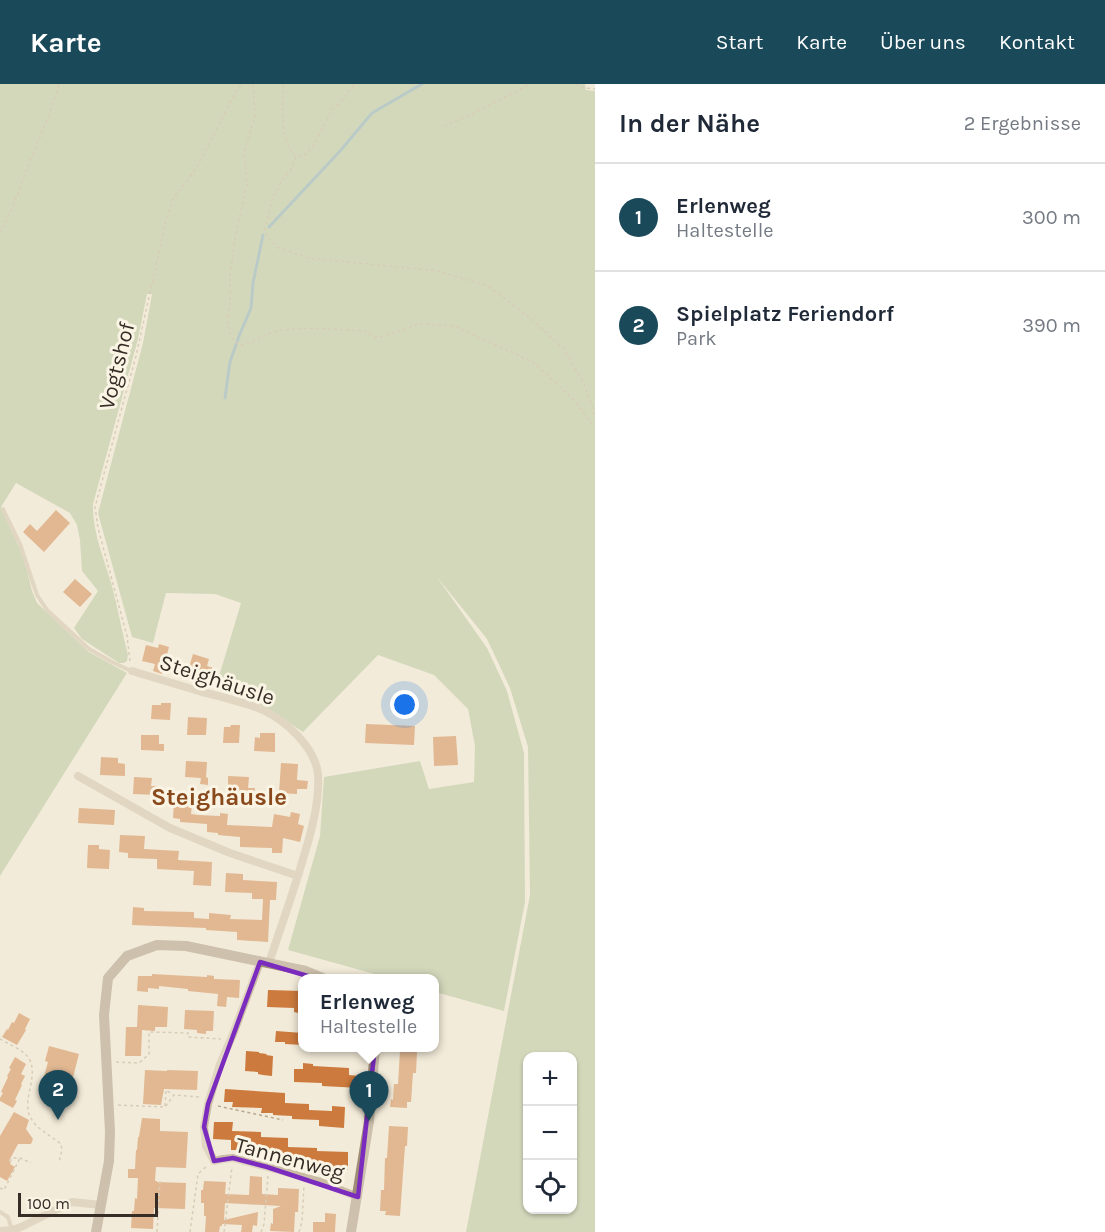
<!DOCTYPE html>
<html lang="de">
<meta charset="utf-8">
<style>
body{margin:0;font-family:Karla,sans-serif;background:#f6f6f7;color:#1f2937}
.controls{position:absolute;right:18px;bottom:18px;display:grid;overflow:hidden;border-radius:12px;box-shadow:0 2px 4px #0004}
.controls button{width:54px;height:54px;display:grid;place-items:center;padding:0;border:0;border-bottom:2px solid #e0e1e3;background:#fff;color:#1f2937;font:30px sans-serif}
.scale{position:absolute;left:18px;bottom:15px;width:140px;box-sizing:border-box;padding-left:6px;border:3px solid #362e26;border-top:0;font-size:16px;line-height:21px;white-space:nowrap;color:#362e26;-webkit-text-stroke:4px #faf4e5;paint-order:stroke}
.you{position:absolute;left:405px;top:621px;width:21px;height:21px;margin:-15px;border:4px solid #fff;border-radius:50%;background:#1a73e8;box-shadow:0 0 0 9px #1a73e833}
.badge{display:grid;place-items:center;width:39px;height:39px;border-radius:50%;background:#1a4a5a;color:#fff;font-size:20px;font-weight:700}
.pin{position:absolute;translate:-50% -50px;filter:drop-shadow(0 2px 3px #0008)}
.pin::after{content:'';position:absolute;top:32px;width:21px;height:18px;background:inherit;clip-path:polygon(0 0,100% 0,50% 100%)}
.popup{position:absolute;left:298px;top:890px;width:141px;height:78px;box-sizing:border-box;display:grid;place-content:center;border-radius:12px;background:#fff;filter:drop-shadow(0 2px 4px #0005);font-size:20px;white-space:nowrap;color:#747a83}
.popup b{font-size:22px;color:#1f2937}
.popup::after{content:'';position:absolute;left:50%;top:100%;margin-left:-12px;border:12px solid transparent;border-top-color:#fff}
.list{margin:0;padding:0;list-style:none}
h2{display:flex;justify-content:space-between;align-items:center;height:78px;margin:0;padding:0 24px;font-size:26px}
h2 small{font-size:20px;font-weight:400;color:#747a83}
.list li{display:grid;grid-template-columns:39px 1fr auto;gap:18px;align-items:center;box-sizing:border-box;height:108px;padding:0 24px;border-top:2px solid #e0e1e3}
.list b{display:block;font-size:22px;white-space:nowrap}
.list p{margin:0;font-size:20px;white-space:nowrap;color:#747a83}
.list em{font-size:20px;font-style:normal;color:#747a83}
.icon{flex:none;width:33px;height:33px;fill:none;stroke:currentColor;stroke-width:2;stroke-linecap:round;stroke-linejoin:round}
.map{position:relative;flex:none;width:595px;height:1148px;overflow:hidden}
header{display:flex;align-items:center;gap:36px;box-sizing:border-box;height:84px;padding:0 30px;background:#1a4a5a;color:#fff}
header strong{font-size:28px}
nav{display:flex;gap:33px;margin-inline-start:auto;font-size:21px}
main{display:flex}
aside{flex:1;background:#fff}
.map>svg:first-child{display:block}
</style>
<header>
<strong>Karte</strong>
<nav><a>Start</a><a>Karte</a><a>Über uns</a><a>Kontakt</a></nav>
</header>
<main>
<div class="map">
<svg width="595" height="1148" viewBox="0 0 595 1148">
<rect width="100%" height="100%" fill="#f3ebd9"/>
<path fill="#adc298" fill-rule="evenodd" d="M 0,0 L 585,0 L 586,6 L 595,7 L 595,1148 L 466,1148 L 530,811 L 528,663 L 510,604 L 487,555 L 437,493 L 487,564 L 507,607 L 524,669 L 525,818 L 504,927 L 435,908 L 435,894 L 389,894 L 288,866 L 320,752 L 324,693 L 420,677 L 429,705 L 474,698 L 475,662 L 468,625 L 434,591 L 378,571 L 303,648 L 267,624 L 217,599 L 241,519 L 215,510 L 166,509 L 153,559 L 132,553 L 98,429 L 143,259 L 152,210 L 147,210 L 138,255 L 93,420 C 92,448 105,477 112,502 C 118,525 122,548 128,571 L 127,577 L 124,579 L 119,579 L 82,555 L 74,544 L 98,507 L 82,487 L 80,456 L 77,441 L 70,429 L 16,399 L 1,423 L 24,474 L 32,507 L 37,519 L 89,568 L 127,589 L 0,792 ZM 528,972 L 572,972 L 572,1126 L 528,1126 Z"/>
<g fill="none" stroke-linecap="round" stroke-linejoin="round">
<path stroke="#76a4b1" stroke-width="3" d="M 269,143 L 341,66 L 372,29 L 422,0
M 225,314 L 230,278 L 239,252 L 251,224 L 253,199 L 263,151"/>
</g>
<path fill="#cc7a3d" d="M 56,426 L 70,439 L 44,468 L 23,448 L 30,440 L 37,447 Z
M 75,495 L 92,510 L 80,523 L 63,508 Z
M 159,560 L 169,563 L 162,590 L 153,587 L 155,580 L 142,577 L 146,561 L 158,564 Z
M 193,570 L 209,575 L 207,582 L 217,585 L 213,600 L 186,593 Z
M 161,619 L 171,619 L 170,636 L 151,635 L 152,621 L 161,621 Z
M 188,633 L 207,634 L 206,651 L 187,651 Z
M 366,640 L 415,642 L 414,661 L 365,659 Z
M 231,641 L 240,641 L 239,659 L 223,659 L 224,643 L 230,643 Z
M 260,649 L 275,649 L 275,668 L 254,667 L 255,653 L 260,654 Z
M 141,651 L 159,651 L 159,660 L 164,660 L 164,667 L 141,666 Z
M 456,652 L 458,681 L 434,682 L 433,653 Z
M 101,673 L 118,674 L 118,679 L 125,680 L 125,692 L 100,691 Z
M 186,677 L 207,678 L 206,693 L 208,694 L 208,701 L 200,700 L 201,694 L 185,693 Z
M 281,679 L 298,680 L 297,696 L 308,697 L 307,705 L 297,705 L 297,710 L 279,709 Z
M 228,692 L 249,693 L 248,704 L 255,704 L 254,717 L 242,717 L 242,713 L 228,713 Z
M 134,693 L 152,694 L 151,702 L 158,702 L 158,711 L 133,710 Z
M 174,719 L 192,720 L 191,730 L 198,731 L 220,732 L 220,729 L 228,730 L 227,741 L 272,743 L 274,730 L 290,733 L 291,728 L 300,730 L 298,740 L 304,742 L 300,758 L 283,754 L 282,769 L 272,769 L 272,764 L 240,763 L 240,753 L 218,751 L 218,749 L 207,748 L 207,740 L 180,738 L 180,735 L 173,734 Z
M 79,724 L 115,726 L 114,741 L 78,739 Z
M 120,751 L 145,752 L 144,765 L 179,767 L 178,776 L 212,778 L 211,802 L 193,801 L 194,787 L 157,785 L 157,775 L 128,774 L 128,769 L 119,768 Z
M 88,761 L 99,761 L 99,765 L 110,766 L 109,785 L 87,784 Z
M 226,789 L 243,790 L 243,796 L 277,798 L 276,816 L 270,816 L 268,858 L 237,856 L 237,848 L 206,846 L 206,844 L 132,841 L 133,823 L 144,824 L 144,827 L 194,828 L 194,834 L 209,835 L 209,829 L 231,831 L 230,835 L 262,836 L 263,815 L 252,815 L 252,809 L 225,808 Z
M 152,890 L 207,893 L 207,891 L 214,892 L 214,895 L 240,896 L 239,914 L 227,913 L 226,923 L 217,922 L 218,910 L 188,907 L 188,905 L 159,902 L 159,905 L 148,904 L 148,908 L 137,907 L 138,892 L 152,892 Z
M 268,906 L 303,907 L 303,930 L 294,928 L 294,924 L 267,923 Z
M 138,921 L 168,923 L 167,943 L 155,943 L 155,947 L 142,946 L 141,972 L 125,972 L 126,943 L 137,943 Z
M 185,926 L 214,927 L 213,947 L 206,947 L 206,950 L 197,949 L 197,946 L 184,945 Z
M 19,929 L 30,935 L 25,945 L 26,946 L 17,961 L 2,953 L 7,945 L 8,946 L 12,938 L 14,939 Z
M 276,947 L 303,949 L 303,961 L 285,960 L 285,958 L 275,958 Z
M 49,962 L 79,970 L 72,997 L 57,994 L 55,1000 L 43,996 L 48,978 L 45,977 Z
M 246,967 L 259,968 L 259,969 L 267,970 L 266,971 L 273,972 L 272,992 L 263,991 L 258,990 L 258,988 L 245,987 Z
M 400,967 L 417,968 L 416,989 L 413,989 L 411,1018 L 407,1018 L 407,1024 L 390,1023 L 391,1015 L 393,1016 L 394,1000 L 398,1000 Z
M 15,973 L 26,980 L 21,990 L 25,992 L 21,1000 L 22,1001 L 15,1016 L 17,1017 L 13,1024 L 0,1017 L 0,1014 L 3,1009 L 1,1008 L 8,993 L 7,992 L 11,985 L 9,984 Z
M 303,979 L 313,980 L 313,982 L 349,984 L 349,991 L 361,992 L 360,1004 L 322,1002 L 322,999 L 294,998 L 294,985 L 303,985 Z
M 145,986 L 167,987 L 167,986 L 198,987 L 197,1006 L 164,1005 L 161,1021 L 143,1020 Z
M 225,1005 L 285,1009 L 285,1019 L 309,1020 L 309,1026 L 332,1027 L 332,1022 L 345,1023 L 344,1044 L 319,1042 L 319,1036 L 292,1035 L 292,1032 L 273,1031 L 273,1029 L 261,1029 L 262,1024 L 232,1023 L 233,1018 L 224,1018 Z
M 14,1028 L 29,1036 L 26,1045 L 33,1055 L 31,1060 L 18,1060 L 9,1077 L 11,1078 L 10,1080 L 15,1083 L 7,1097 L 0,1093 L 0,1052 Z
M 142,1034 L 160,1035 L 160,1047 L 188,1048 L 186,1084 L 156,1083 L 155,1097 L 157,1097 L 157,1098 L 186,1099 L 185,1125 L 154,1124 L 153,1145 L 131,1144 L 132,1127 L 134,1127 L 135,1114 L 137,1115 L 138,1094 L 128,1094 L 128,1085 L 135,1085 L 136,1066 L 137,1066 L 138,1053 L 139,1053 Z
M 214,1038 L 233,1038 L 232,1047 L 261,1048 L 261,1053 L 288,1054 L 288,1063 L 317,1064 L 317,1067 L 348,1068 L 348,1086 L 318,1084 L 318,1080 L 296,1079 L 296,1071 L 271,1070 L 271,1066 L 231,1066 L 231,1056 L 213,1055 Z
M 389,1042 L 408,1043 L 407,1062 L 405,1062 L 400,1132 L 385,1131 L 386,1127 L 380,1127 L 381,1106 L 384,1106 L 385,1074 L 387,1074 Z
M 250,1092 L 262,1093 L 262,1110 L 278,1111 L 278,1104 L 299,1105 L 298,1128 L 295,1128 L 294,1148 L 270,1147 L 271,1139 L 273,1140 L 273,1125 L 281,1122 L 225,1119 L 224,1136 L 258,1128 L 257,1142 L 253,1141 L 252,1148 L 241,1148 L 242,1141 L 222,1140 L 222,1142 L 220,1142 L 219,1148 L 205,1148 L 206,1132 L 204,1132 L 204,1119 L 201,1119 L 201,1106 L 203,1106 L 204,1097 L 226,1098 L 225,1110 L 249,1111 Z
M 325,1129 L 336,1130 L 335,1148 L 313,1148 L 313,1138 L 325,1138 Z"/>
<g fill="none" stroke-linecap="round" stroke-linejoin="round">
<path stroke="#b7a78e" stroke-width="1.5" stroke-dasharray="3 3" stroke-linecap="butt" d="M 253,0 L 255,32 L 244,69 L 247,101 L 236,149 L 230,192 L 230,218 L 227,240 L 231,252 L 235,258 L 242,261 C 254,258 262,251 273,248 C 297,241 338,246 364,247 L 375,253 L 381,253 L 420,240 L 454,242 L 533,278 L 573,315 L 595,344
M 283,0 C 283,24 279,54 296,73 L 303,72 L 312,64 L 333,25 L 342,16 L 355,0
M 576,0 L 585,4 L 595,5
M 444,42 L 470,31 L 530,0
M 296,73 L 292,84 L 282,96 L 272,117 L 265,145 L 268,154 L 279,164 L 308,174 L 438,187 L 488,202 L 530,234 L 563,264 L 583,298 L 595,330
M 0,149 C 12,127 20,103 29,80 C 40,53 51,27 59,0
M 130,577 L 127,552 L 98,444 L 95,423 L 136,272 L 167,132 L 173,115 L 197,83 L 235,9 L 242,0
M 0,955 C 7,959 24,967 28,973 C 41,992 19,1017 32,1036 C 39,1047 52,1052 61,1060 L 62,1066 L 59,1078
M 116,978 L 139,979 L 149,970 L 149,948 L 188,949 L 188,953 L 221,955
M 118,1021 L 165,1023 L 174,1011 L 200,1013
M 165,1022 L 166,1006 L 173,1011
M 218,1022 L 283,1036
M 10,1078 L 12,1074 L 20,1074 L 31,1079
M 0,1104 L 4,1106 L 20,1074
M 157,1148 L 160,1097
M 190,1148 L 198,1090 L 207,1082
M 224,1148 L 232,1083
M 261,1148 L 264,1140 L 268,1092
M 299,1148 L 302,1138 L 304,1101"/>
<path stroke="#cbbda4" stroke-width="4" d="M 3,425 L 20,460 L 37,511 L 47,526 L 89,565 L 112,578 L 131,587
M 0,1128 L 8,1133 L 12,1146"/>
<path stroke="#cbbda4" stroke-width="8" d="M 132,587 C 155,594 178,601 202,608 C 223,613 244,618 263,626 C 286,637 315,663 318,690 C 320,717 311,749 303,775 C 293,810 280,845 269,879
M 78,692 L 170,744 L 230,769 L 298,792
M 260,878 L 233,950 L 220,980 L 208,1020 L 204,1043 L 206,1062 L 214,1077 L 223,1075 L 233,1074 L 267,1083 L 318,1097 L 358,1113
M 0,1147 L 12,1146 L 21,1143 L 72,1118 L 101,1121"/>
<path stroke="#9f8c76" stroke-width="10" d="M 96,1148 L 109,1077 L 110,1048 L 104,931 L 108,894 L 127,872 L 157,861 L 186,862 L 306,887 L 323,894
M 351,1148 L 369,1037 L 375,964"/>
</g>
<path d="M0 0H595V1148H0ZM 260,878 L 335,900 L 361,923 L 375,963 L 358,1113 L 267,1083 L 233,1074 L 214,1077 L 204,1043 L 208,1020 Z" fill="#f3ebd9" fill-opacity=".55" fill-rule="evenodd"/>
<path fill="none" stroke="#7b2cbf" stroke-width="4.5" stroke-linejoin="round" d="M 260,878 L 335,900 L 361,923 L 375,963 L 358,1113 L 267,1083 L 233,1074 L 214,1077 L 204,1043 L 208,1020 Z"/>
<g text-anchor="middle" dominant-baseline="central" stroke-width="6" stroke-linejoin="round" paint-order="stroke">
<g font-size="22" fill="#362e26" stroke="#faf4e5">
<text transform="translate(117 282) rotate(-76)">Vogtshof</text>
<text transform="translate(217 596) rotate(18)">Steighäusle</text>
<text transform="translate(290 1075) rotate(15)">Tannenweg</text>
</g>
<g font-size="24" font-weight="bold" fill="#89491b" stroke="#faf4e5">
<text x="219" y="713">Steighäusle</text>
</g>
</g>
</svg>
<div class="controls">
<button>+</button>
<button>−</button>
<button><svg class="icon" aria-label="locate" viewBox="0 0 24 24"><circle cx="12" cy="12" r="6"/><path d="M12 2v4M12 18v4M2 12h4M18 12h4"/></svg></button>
</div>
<div class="scale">100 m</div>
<div class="you"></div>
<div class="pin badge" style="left:369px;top:1037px">1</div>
<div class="popup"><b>Erlenweg</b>Haltestelle</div>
<div class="pin badge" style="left:58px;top:1036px">2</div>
</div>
<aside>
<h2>In der Nähe<small>2 Ergebnisse</small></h2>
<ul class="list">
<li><span class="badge">1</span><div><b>Erlenweg</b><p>Haltestelle</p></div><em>300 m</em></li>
<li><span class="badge">2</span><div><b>Spielplatz Feriendorf</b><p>Park</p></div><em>390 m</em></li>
</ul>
</aside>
</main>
